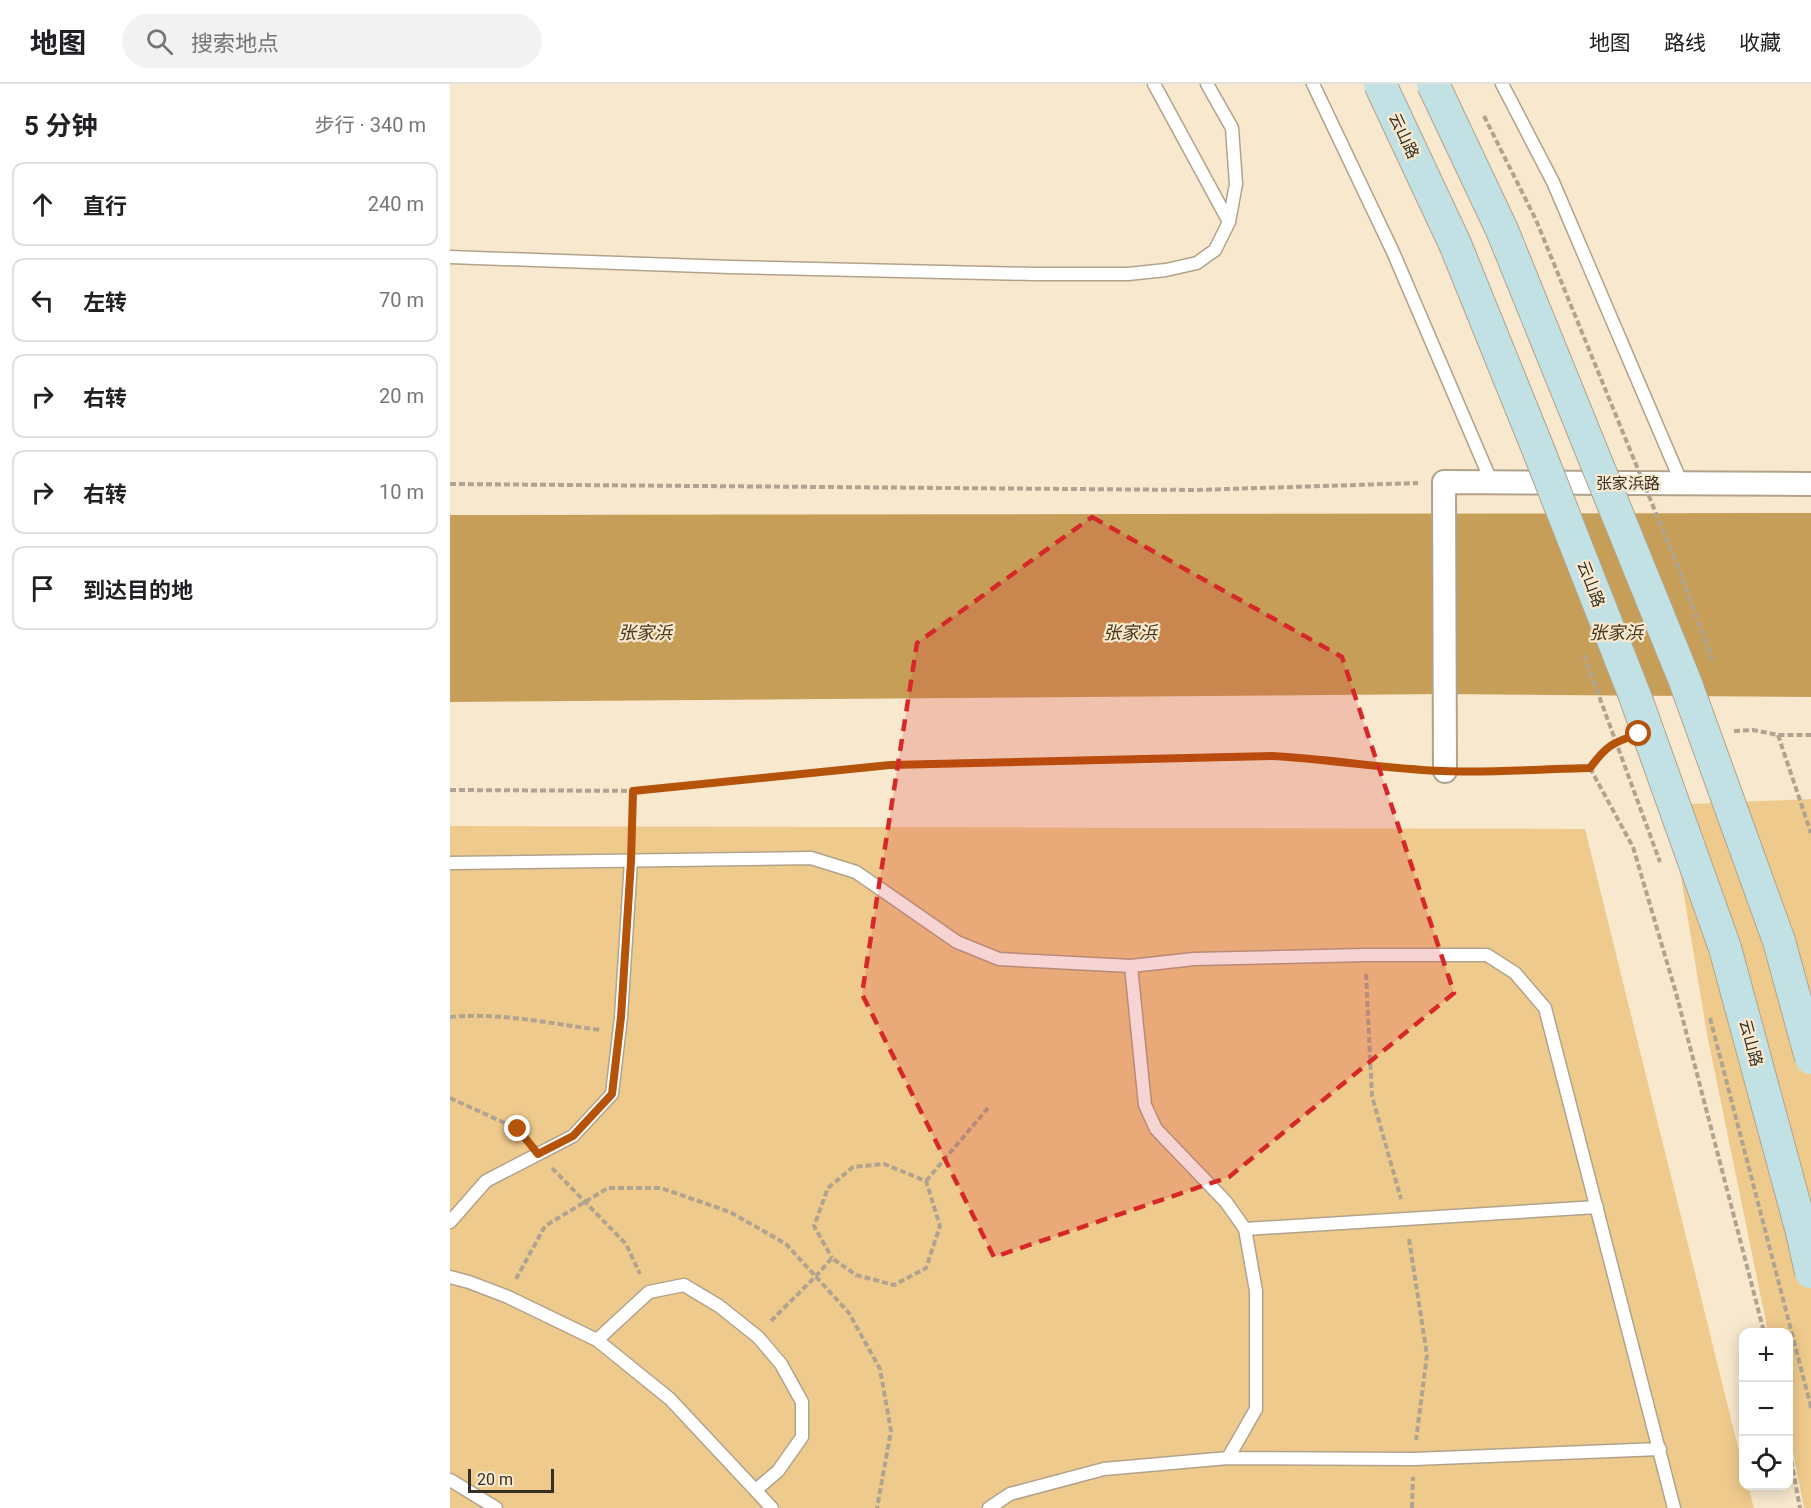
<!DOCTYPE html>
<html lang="zh">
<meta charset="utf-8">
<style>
body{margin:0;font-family:Roboto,"Noto Sans SC",sans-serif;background:#f2f2f2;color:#202124}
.controls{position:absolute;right:18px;bottom:18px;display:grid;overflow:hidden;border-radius:12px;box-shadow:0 3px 15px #0003}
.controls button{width:54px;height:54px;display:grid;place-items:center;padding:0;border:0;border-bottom:2px solid #e0e0e0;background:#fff;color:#202124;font:30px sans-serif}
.scale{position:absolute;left:18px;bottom:15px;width:86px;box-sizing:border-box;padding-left:6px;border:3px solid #352f25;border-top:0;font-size:16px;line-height:21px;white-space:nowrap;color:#352f25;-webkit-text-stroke:4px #f7e8ce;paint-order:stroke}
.stop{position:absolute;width:18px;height:18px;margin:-14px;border:4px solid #b45309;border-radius:50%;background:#fff}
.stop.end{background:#b45309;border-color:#fff;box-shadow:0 2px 6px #0008}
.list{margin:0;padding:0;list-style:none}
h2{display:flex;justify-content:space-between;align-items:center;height:78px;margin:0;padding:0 24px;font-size:26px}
h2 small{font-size:20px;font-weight:400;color:#757577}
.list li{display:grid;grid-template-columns:39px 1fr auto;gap:18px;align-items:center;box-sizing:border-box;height:84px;margin:0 12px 12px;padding:0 12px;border:2px solid #e0e0e0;border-radius:12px}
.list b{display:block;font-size:22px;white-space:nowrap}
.list em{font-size:20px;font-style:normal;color:#757577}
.icon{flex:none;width:33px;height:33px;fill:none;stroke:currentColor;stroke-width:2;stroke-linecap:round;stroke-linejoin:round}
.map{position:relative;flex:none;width:1361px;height:1424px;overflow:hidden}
header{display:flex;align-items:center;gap:36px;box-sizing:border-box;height:84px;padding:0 30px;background:#fff;border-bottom:2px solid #e0e0e0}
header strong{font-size:28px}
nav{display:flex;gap:33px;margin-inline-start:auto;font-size:21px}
.search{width:420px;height:54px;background:#f2f2f2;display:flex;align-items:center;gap:15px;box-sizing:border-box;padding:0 21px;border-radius:33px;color:#757577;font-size:22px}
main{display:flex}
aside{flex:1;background:#fff}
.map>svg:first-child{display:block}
</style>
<header>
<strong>地图</strong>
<div class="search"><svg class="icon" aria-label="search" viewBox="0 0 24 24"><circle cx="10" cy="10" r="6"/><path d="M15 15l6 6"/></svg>搜索地点</div>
<nav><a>地图</a><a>路线</a><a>收藏</a></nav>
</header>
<main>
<aside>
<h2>5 分钟<small>步行 · 340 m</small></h2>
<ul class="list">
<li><svg class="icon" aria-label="ahead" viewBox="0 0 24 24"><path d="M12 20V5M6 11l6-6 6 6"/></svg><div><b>直行</b></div><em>240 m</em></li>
<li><svg class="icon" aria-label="left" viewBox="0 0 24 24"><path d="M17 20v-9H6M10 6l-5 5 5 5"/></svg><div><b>左转</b></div><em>70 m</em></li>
<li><svg class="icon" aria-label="right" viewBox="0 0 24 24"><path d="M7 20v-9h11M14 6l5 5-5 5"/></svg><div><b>右转</b></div><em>20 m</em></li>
<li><svg class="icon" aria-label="right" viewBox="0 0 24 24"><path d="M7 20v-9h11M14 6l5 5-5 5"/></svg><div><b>右转</b></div><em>10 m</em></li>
<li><svg class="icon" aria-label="arrive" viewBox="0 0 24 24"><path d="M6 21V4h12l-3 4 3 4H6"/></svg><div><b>到达目的地</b></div></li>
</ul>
</aside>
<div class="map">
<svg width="1361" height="1424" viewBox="0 0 1361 1424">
<rect width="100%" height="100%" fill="#f7e8ce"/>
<path fill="#efca8d" d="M 1361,715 L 1361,1424 L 1354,1424 L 1339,1347 L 1338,1248 L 1318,1248 L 1257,950 L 1219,721 Z
M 0,742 L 1135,745 L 1293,1383 L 1294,1402 L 1298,1402 L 1304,1424 L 0,1424 Z"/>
<path fill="#c69e58" d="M 1361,429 L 1361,613 L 995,610 L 0,618 L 0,431 Z"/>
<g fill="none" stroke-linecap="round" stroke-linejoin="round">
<g stroke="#b1a38b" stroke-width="15">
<path id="service" d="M 704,0 L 779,138
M 863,0 L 943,168 L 1042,399
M 1052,0 L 1103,98 L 1232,400
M 0,173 L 280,183 L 584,190 L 678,190 L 716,186 L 747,179 L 765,166 L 779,138 L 786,100 L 782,44 L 757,0
M 0,779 L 361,774 L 406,788 L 507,858 L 549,875 L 681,882 L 744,875 L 915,871 L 1037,871 L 1065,889 L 1095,924 L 1224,1424
M 681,882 L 695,1021 L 706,1045 L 776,1118 L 795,1145 L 806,1207 L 806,1325 L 778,1374
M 0,1138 L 36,1097 L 123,1052 L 162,1010 L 171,933 L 181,777
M 795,1145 L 1147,1123
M 0,1193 L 19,1198 L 58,1213 L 147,1256 L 220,1315 L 322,1424
M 147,1256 L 199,1208 L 234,1201 L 269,1222 L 308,1253 L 331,1280 L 352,1318 L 352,1353 L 328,1387 L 307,1405
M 0,1396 L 46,1424
M 539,1424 L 560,1410 L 654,1385 L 778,1374 L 964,1375 L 1210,1365"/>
</g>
<g stroke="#b1a38b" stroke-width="26">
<path id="minor" d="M 995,687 L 994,398 L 1361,400"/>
</g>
<path stroke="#b0a490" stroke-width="4" stroke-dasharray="6 3" stroke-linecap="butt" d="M 0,400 L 746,406 L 968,399
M 1284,647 L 1303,646 L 1328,651 L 1361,651
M 1328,651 L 1361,749
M 1140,684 L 1183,763 L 1226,909 L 1314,1248
M 1021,687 L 1140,684 L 1152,667 L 1170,656
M 0,706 L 197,707 L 440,681 L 822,672 C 872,675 922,683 971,686
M 182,758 L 183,707
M 916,890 L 922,1012 L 951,1115
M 0,933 C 51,928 101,940 151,946
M 0,1014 L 68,1045 L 75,1054
M 102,1084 L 176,1160 L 190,1190
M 476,1097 L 538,1024
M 959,1155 L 977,1271 L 966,1356
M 66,1195 L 95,1142 L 158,1104 L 211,1104 L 280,1128 L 336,1160 L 399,1229 L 430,1285 L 441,1347 L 427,1424
M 321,1237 L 366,1192 L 382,1174 L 406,1191 L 444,1201 L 476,1184 L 490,1142 L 476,1097 L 434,1080 L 403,1083 L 378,1104 L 364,1142 L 382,1174
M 1360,1319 L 1361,1324
M 1338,1359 L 1350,1424
M 962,1424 L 963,1393"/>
<use href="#service" stroke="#fff" stroke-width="12"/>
<use href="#minor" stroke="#fff" stroke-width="22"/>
<g stroke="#b1a38b" stroke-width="34" stroke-linecap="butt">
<path id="secondary-bridge" d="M 930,0 L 1005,160 L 1088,365 L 1185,612 L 1275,864 L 1352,1148 L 1361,1188
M 983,0 L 1052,146 L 1235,597 L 1329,857 L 1361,974"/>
</g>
<path stroke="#b0a490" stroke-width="4" stroke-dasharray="6 3" stroke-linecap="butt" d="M 1034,32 L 1086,136 L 1228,483 L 1263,578
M 1134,571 L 1210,778
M 1260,934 L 1360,1319"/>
<use href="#secondary-bridge" stroke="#c1e1e4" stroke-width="32"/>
</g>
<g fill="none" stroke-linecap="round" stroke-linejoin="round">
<path stroke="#b45309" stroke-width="8" d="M 68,1045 L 88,1070 L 123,1052 L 162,1010 L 171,933 L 181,777 L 183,707 L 440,681 L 822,672 C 879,675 936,685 993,687 C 1041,689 1091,685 1140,684 C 1156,662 1163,658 1189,650"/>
</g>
<path fill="#d62828" fill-opacity="0.2" stroke="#d62828" stroke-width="4.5" stroke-dasharray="12 8" stroke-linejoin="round" d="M 642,433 L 892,573 L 1004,909 L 779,1093 L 544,1173 L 412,910 L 467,559 Z"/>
<g text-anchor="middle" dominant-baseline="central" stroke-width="4.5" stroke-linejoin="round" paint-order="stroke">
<g font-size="16" fill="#352f25" stroke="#f7e8ce">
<text transform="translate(954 52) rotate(65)">云山路</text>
<text x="1178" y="399">张家浜路</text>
<text transform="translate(1141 500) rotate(69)">云山路</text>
<text transform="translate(1301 959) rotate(75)">云山路</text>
</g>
<g font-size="18" font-style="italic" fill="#493819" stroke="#f7e8ce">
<text x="195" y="548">张家浜</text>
<text x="680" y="548">张家浜</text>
<text x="1166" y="548">张家浜</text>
</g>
</g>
</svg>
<div class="controls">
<button>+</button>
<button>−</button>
<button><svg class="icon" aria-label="locate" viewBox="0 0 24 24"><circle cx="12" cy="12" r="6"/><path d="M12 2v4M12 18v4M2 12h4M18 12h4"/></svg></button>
</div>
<div class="scale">20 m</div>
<div class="stop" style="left:1189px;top:650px"></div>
<div class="stop end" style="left:68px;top:1045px"></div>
</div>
</main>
